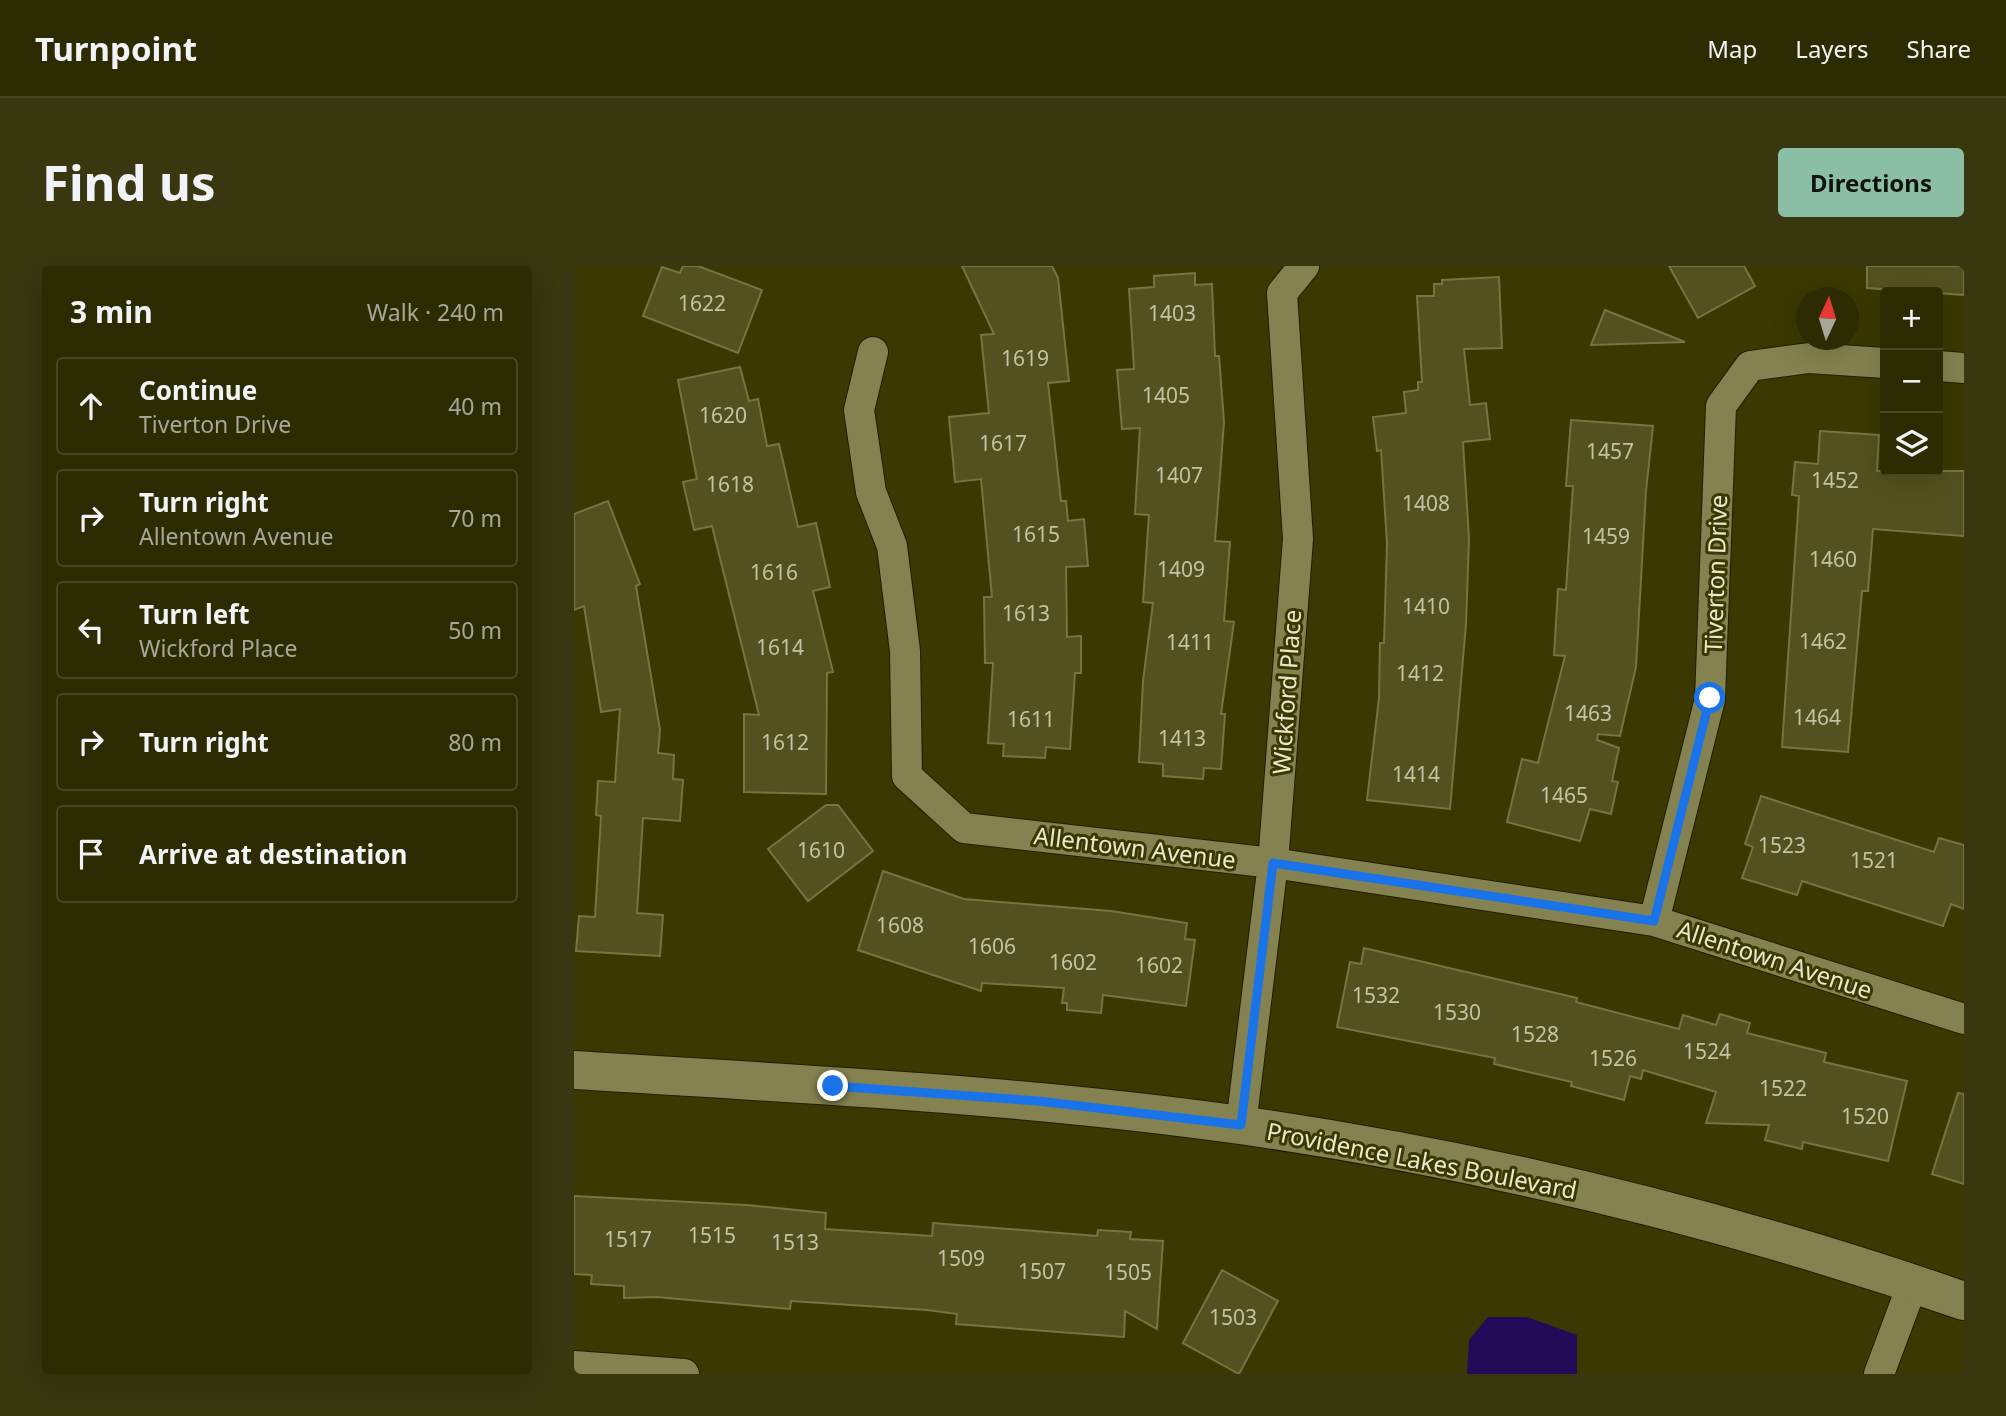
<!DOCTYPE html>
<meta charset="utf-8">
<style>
body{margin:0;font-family:"Noto Sans",sans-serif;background:#383710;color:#f1f3f6}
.controls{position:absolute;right:21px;top:21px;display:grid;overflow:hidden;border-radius:7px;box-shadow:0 7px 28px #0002}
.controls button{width:63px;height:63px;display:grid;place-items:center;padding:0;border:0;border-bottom:2px solid #484723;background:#2c2b01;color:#f1f3f6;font:35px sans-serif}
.compass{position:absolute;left:1222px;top:21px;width:63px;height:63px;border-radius:50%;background:#2c2b01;box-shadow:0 7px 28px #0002;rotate:4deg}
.stop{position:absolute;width:21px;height:21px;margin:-16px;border:5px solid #1a73e8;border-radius:50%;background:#fff}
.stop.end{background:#1a73e8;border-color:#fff;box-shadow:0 2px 7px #0008}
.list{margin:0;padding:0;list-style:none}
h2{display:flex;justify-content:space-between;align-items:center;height:91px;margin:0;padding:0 28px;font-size:30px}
h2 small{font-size:23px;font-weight:400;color:#a6a799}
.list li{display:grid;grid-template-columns:46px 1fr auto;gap:21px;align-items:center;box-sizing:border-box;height:98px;margin:0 14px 14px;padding:0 14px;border:2px solid #484723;border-radius:7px}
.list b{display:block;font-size:26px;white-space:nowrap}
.list p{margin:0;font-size:23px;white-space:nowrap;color:#a6a799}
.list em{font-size:23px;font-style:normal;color:#a6a799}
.icon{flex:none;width:38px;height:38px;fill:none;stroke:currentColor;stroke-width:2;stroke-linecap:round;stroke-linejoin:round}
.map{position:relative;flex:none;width:1390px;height:1108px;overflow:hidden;border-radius:7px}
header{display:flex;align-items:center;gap:42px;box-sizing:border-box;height:98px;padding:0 35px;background:#2c2b01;border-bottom:2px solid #484723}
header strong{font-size:33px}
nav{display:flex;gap:38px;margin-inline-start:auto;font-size:24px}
.intro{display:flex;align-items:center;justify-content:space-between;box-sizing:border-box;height:168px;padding:0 42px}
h1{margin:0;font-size:49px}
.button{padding:18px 32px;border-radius:7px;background:#8abfa5;color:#111;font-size:24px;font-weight:700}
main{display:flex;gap:42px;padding:0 42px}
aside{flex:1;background:#2c2b01;border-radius:7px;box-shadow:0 7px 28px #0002}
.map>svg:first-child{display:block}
</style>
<header>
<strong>Turnpoint</strong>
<nav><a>Map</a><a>Layers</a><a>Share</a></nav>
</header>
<div class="intro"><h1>Find us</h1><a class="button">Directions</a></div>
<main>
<aside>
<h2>3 min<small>Walk · 240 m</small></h2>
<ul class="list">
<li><svg class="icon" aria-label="ahead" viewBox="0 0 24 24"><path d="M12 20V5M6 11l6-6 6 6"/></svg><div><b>Continue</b><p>Tiverton Drive</p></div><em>40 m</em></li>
<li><svg class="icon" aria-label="right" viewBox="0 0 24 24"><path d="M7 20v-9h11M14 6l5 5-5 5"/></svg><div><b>Turn right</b><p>Allentown Avenue</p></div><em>70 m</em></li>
<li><svg class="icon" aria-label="left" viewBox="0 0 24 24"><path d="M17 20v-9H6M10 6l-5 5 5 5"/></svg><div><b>Turn left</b><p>Wickford Place</p></div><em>50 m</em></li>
<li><svg class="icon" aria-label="right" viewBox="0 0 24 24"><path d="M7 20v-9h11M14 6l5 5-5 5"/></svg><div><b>Turn right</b></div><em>80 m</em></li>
<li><svg class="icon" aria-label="arrive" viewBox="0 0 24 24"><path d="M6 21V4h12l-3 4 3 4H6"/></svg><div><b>Arrive at destination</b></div></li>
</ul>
</aside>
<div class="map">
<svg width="1390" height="1108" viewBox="0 0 1390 1108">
<rect width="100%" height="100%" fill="#3b3901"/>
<path fill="#220b58" d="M 914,1051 L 953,1051 L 1003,1069 L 1003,1108 L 893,1108 L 895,1074 Z"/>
<path fill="#53511f" stroke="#767442" stroke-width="2" d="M 109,0 L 124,0 L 188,24 L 164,87 L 69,50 L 88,1 L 106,7 Z
M 388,0 L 478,0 L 484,12 L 495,115 L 474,117 L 487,235 L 492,235 L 494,255 L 510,253 L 514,300 L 492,301 L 493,371 L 507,370 L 507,407 L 501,407 L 496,483 L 472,481 L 471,492 L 429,490 L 430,478 L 414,477 L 419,397 L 411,397 L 410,331 L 418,331 L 407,213 L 381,216 L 375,151 L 415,147 L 407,69 L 420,68 Z
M 1095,0 L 1170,0 L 1181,20 L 1124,52 Z
M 1293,0 L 1390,0 L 1390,29 L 1293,22 Z
M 621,7 L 621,19 L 638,18 L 641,90 L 645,90 L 650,156 L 641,275 L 656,276 L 650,355 L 660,356 L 647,448 L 651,448 L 647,503 L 630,502 L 629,513 L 589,510 L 589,498 L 565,496 L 569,415 L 579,337 L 569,336 L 575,249 L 561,248 L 566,162 L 548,163 L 543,104 L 560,103 L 555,23 L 580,21 L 580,10 Z
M 925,11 L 928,82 L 890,83 L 896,139 L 912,137 L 916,173 L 889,176 L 895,273 L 892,358 L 876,543 L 793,534 L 805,432 L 806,377 L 810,377 L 813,277 L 807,184 L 803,185 L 799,151 L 832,147 L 830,126 L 844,124 L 844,116 L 848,116 L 843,30 L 860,30 L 860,18 L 868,18 L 868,14 Z
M 1031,44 L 1111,76 L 1017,79 Z
M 166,101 L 175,135 L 184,133 L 193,180 L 205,178 L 224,261 L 242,257 L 256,321 L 239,325 L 259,406 L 253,407 L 252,528 L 170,526 L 170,448 L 185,449 L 138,260 L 120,264 L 109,216 L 123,213 L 104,114 Z
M 997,154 L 1079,160 L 1072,225 L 1062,401 L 1046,470 L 1024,468 L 1023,474 L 1045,482 L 1038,515 L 1044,516 L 1037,548 L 1016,543 L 1006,575 L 933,556 L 948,493 L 964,497 L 991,390 L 980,389 L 984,323 L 992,324 L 999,220 L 992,220 Z
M 1246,165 L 1305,169 L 1303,205 L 1390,205 L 1390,270 L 1299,263 L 1294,325 L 1288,325 L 1274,486 L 1208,481 L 1225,230 L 1218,229 L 1221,196 L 1244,198 Z
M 34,235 L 66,318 L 62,320 L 86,464 L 84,487 L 100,489 L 99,513 L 109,514 L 106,555 L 69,552 L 63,647 L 89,649 L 86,690 L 2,685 L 5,650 L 21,651 L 27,550 L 22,549 L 24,515 L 41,516 L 46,443 L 27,446 L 10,340 L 0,344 L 0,248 Z
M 1187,530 L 1360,586 L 1365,572 L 1390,579 L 1390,643 L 1377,638 L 1369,660 L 1228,615 L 1223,629 L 1168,612 L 1179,581 L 1171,578 Z
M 252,539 L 264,539 L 299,585 L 234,635 L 194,583 Z
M 309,605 L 390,633 L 537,645 L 613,657 L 611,673 L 621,674 L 612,740 L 529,729 L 527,747 L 493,744 L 493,737 L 488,737 L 490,722 L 408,717 L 407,725 L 284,684 Z
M 790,682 L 1003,732 L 1002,736 L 1105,763 L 1109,749 L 1142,759 L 1146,748 L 1176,757 L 1173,767 L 1252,787 L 1250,796 L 1333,815 L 1314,895 L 1229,876 L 1228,883 L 1191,874 L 1195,859 L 1132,857 L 1142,826 L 1069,804 L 1067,813 L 1056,810 L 1050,834 L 997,820 L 998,816 L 920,798 L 921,792 L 763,761 L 776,696 L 787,698 Z
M 1384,827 L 1390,828 L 1390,918 L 1358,908 Z
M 0,930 L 173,939 L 252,947 L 251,963 L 358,970 L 359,957 L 523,970 L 524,964 L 557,966 L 556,973 L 589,975 L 583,1063 L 551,1045 L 550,1071 L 382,1058 L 383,1048 L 353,1044 L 217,1035 L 216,1043 L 83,1031 L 50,1032 L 50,1020 L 17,1018 L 18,1009 L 0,1008 Z
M 648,1004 L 704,1035 L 665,1108 L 609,1077 Z"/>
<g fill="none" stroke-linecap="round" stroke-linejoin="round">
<g stroke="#201f05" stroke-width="32">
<path id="street" d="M 299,86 L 285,144 L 297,226 L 318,280 L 331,385 L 333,510 L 390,562 L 699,597 L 1080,655 L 1390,753
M 1364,100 L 1390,102
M 1080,655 L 1136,433 L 1147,140 L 1176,100 L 1235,92 L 1311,97
M 667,859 L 699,597 L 724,273 L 708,27 L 730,0
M 0,1100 L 110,1108
M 1305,1108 L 1339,1017"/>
</g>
<g stroke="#201f05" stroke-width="40">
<path id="secondary" d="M 0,804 C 222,818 445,828 666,859 C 911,894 1156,954 1390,1035"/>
</g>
<use href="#street" stroke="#848250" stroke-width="30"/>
<use href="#secondary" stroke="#848250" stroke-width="38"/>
</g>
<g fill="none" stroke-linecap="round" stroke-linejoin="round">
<path stroke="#1a73e8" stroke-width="9" d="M 259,820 L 464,835 L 667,859 L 699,597 L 1080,655 L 1136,432"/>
</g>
<g text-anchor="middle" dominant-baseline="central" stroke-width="6" stroke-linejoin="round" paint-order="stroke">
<g font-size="21" fill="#c3c2a2">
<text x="128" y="37">1622</text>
<text x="598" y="47">1403</text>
<text x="451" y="92">1619</text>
<text x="592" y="129">1405</text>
<text x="149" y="149">1620</text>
<text x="429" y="177">1617</text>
<text x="1036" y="185">1457</text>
<text x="605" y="209">1407</text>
<text x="1261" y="214">1452</text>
<text x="156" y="218">1618</text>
<text x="852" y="237">1408</text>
<text x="462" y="268">1615</text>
<text x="1032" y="270">1459</text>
<text x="1259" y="293">1460</text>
<text x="607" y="303">1409</text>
<text x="200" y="306">1616</text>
<text x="852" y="340">1410</text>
<text x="452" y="347">1613</text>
<text x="1249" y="375">1462</text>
<text x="616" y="376">1411</text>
<text x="206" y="381">1614</text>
<text x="846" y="407">1412</text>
<text x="1014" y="447">1463</text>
<text x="1243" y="451">1464</text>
<text x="457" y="453">1611</text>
<text x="608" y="472">1413</text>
<text x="211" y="476">1612</text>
<text x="842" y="508">1414</text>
<text x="990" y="529">1465</text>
<text x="1208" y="579">1523</text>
<text x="247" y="584">1610</text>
<text x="1300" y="594">1521</text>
<text x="326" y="659">1608</text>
<text x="418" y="680">1606</text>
<text x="499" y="696">1602</text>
<text x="585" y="699">1602</text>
<text x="802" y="729">1532</text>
<text x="883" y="746">1530</text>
<text x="961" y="768">1528</text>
<text x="1133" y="785">1524</text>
<text x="1039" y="792">1526</text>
<text x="1209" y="822">1522</text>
<text x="1291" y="850">1520</text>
<text x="138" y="969">1515</text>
<text x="54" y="973">1517</text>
<text x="221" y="976">1513</text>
<text x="387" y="992">1509</text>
<text x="468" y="1005">1507</text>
<text x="554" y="1006">1505</text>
<text x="659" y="1051">1503</text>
</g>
<g font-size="24" fill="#e8e8cd" stroke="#3b3901">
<text transform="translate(1141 308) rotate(-88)">Tiverton Drive</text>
<text transform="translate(712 426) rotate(-86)">Wickford Place</text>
<text transform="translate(561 581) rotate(7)">Allentown Avenue</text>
<text transform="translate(1201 693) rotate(18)">Allentown Avenue</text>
<text transform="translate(848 894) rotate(11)">Providence Lakes Boulevard</text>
</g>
</g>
</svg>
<div class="controls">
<button>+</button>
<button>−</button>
<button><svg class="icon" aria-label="layers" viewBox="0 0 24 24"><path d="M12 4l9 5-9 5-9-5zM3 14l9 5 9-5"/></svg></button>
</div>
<svg class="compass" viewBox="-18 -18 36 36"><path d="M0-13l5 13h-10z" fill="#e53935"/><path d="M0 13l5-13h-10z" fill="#a6a799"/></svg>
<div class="stop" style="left:1136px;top:432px"></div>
<div class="stop end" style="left:259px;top:820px"></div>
</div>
</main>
